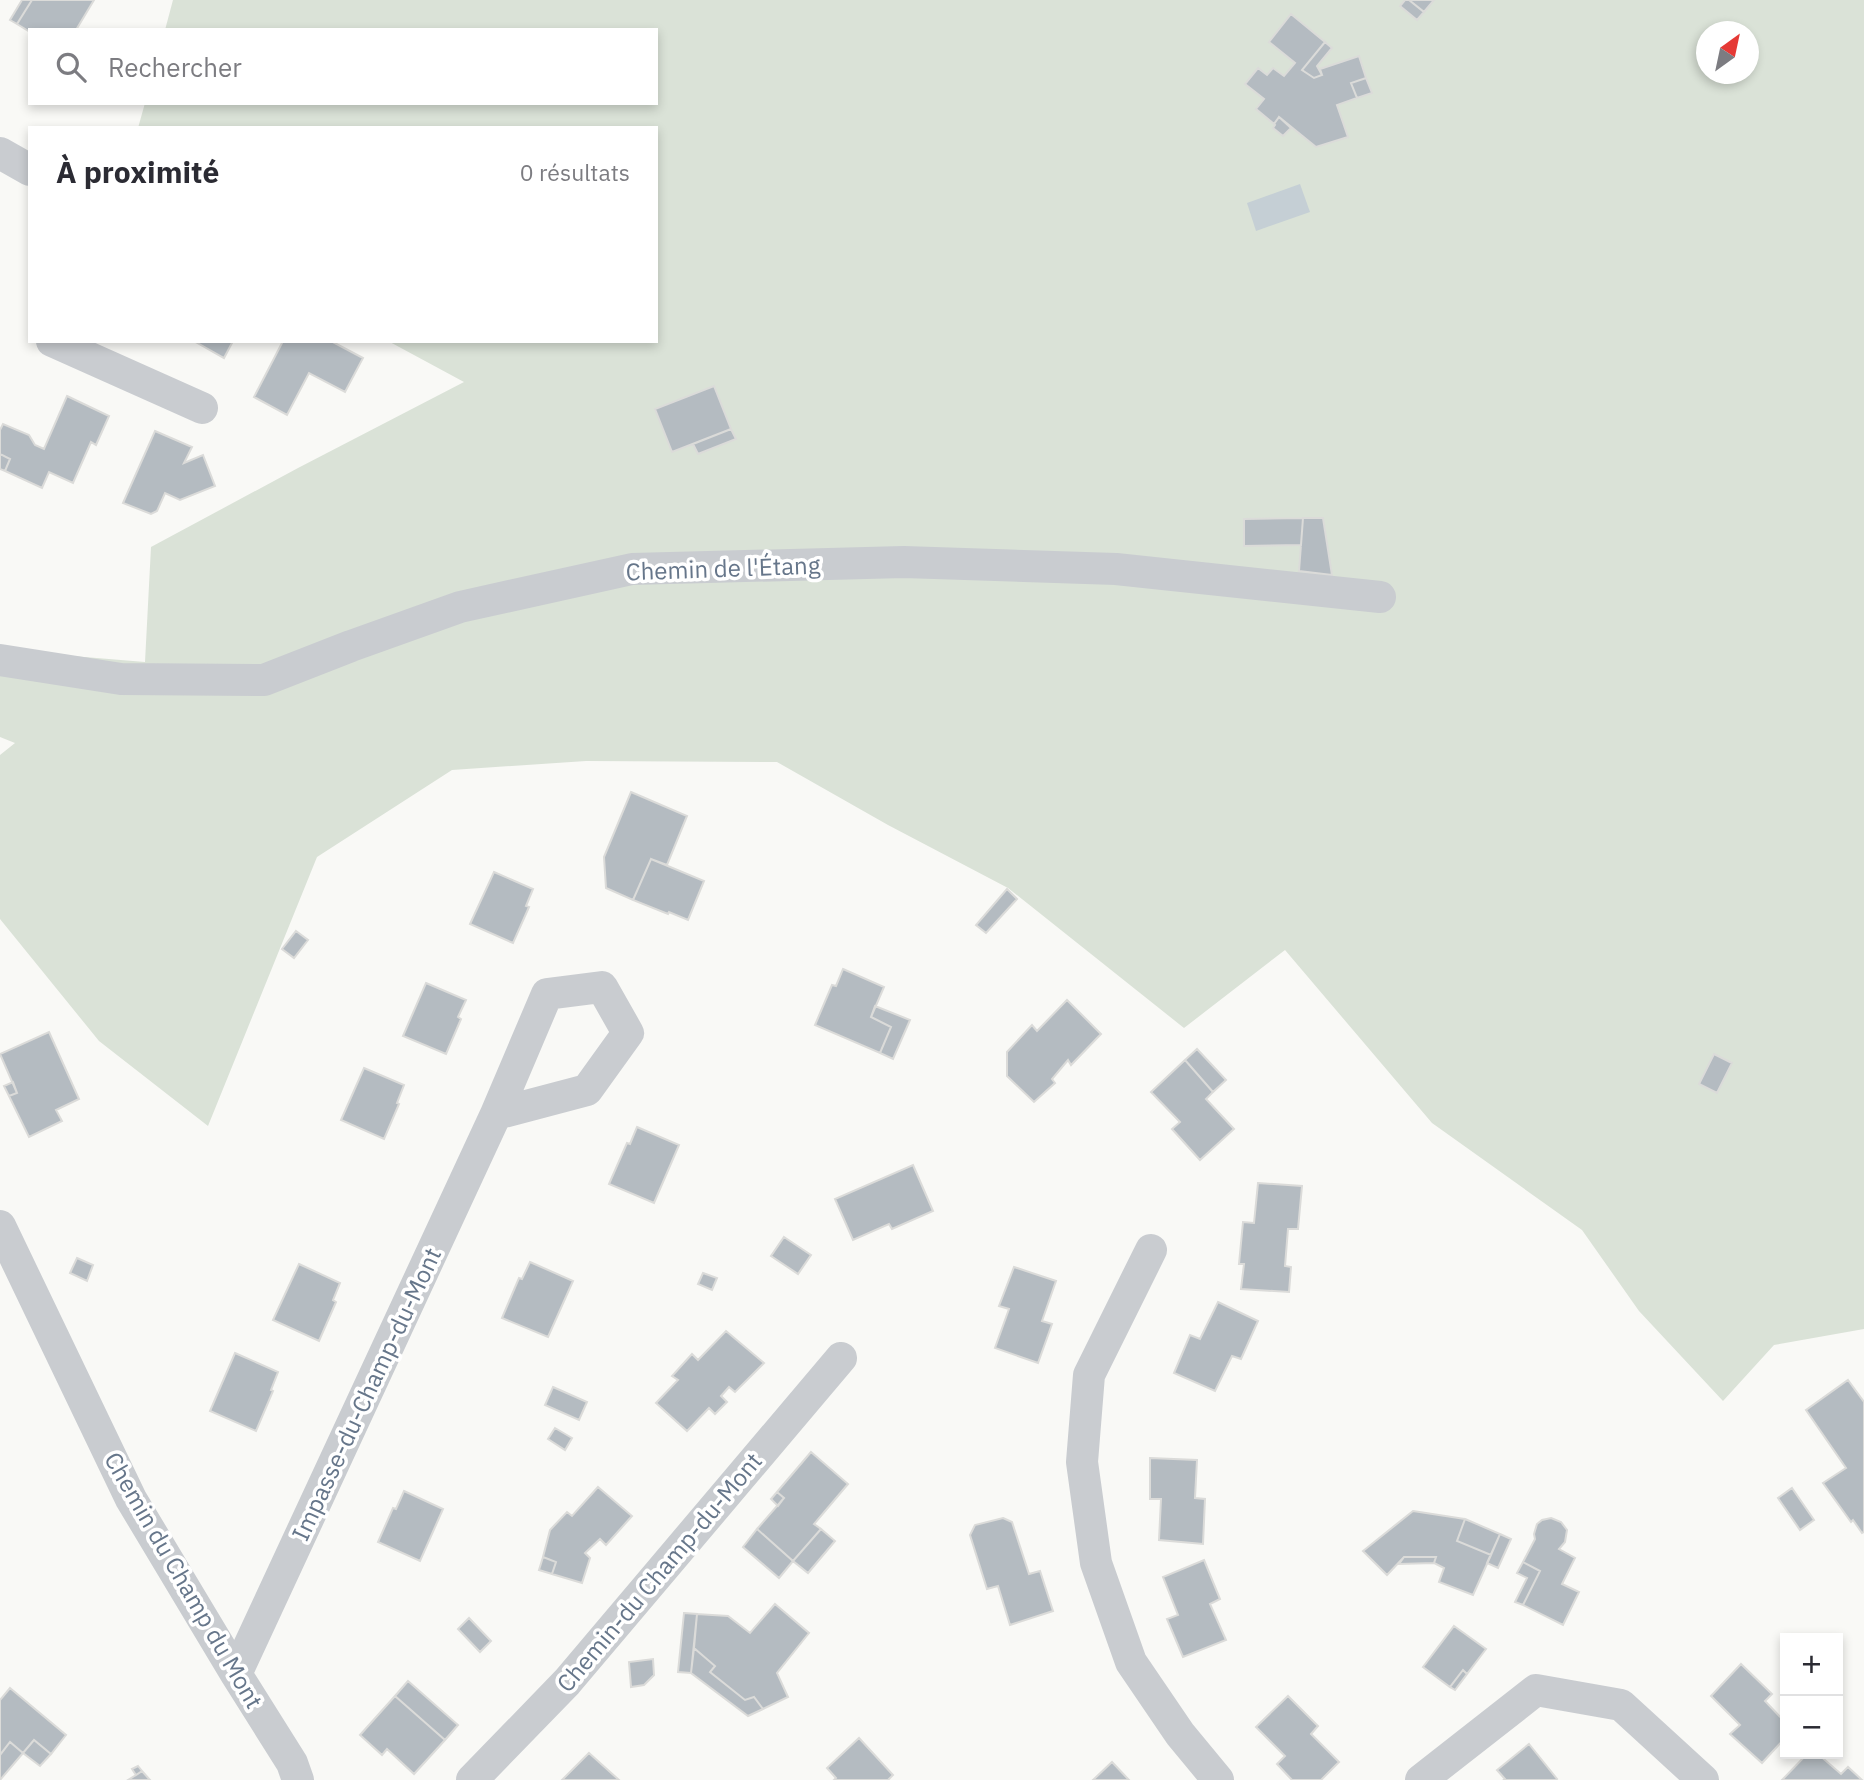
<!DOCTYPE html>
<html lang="fr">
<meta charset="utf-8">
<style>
body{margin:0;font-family:"IBM Plex Sans",sans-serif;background:#f7f7f7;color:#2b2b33}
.controls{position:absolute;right:21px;bottom:21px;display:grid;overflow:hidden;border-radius:0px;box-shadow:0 4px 10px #0003}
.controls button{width:63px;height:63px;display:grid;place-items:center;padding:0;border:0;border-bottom:2px solid #e1e1e2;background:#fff;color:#2b2b33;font:35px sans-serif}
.compass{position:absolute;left:1696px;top:21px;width:63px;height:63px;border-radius:50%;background:#fff;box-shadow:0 4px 10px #0003;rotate:33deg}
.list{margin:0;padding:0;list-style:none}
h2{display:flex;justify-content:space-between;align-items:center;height:91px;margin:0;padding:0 28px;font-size:30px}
h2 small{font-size:23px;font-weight:400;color:#7c7c81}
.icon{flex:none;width:38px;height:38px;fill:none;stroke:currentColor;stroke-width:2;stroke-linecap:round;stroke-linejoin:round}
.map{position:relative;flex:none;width:1864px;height:1780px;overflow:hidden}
.search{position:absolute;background:#fff;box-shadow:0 4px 10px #0003;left:28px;top:28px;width:630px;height:77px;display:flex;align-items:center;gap:18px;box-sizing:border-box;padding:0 24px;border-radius:0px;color:#7c7c81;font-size:26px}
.panel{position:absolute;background:#fff;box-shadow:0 4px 10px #0003;left:28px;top:126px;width:630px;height:217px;border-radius:0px}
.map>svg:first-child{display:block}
</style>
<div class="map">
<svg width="1864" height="1780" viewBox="0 0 1864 1780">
<rect width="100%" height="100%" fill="#f9f9f6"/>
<path fill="#dae2d7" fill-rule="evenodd" d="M 173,0 L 1864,0 L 1864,1329 L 1774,1345 L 1723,1401 L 1639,1311 L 1582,1230 L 1432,1123 L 1285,950 L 1184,1028 L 1008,888 L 888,825 L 777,762 L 586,761 L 452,770 L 317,857 L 208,1126 L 99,1041 L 0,919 L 0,755 L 15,743 L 0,737 L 0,650 L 145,662 L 151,547 L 298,468 L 464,382 L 388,341 L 656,341 L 656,128 L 138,128 L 145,103 L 656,103 L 656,30 L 165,30 ZM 1706,32 L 1748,32 L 1748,74 L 1706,74 Z"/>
<path fill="#c5cfd5" d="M 1300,184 L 1310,212 L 1256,231 L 1247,203 Z"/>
<path fill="#b4bbc1" stroke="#dbdbd9" stroke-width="2" d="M 22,0 L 32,0 L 17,24 L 10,20 Z
M 32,0 L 94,0 L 76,30 L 30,30 L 30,32 L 17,24 Z
M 1405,0 L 1409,0 L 1424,12 L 1417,20 L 1400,6 Z
M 1409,0 L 1434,0 L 1424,12 Z
M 1291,14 L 1325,42 L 1302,70 L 1314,78 L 1322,75 L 1320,69 L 1359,56 L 1366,78 L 1351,83 L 1357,98 L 1337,105 L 1348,137 L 1316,147 L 1279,117 L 1274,124 L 1256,109 L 1264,99 L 1245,84 L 1258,68 L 1267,75 L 1273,68 L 1284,76 L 1295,63 L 1269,42 Z
M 1325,42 L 1332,48 L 1317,66 L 1322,75 L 1314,78 L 1302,70 Z
M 1366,78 L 1372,93 L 1357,98 L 1351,83 Z
M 1279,117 L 1291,128 L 1283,136 L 1273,128 L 1275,125 L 1274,124 Z
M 194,341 L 233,341 L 224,358 Z
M 283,341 L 331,341 L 363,358 L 345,392 L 309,373 L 287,415 L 254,397 Z
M 714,386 L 731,429 L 672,452 L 655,409 Z
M 67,396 L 109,416 L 96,445 L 91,442 L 73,483 L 49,472 L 42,488 L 5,471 L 10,459 L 0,454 L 0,430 L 3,424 L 29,435 L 35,445 L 44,449 Z
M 731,429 L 736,439 L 698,454 L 693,444 Z
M 155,431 L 192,447 L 184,463 L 203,455 L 215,486 L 180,500 L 165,493 L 157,511 L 151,514 L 123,503 Z
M 0,454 L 10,459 L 5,471 L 0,469 Z
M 1303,518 L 1323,518 L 1332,575 L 1299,571 Z
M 1303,518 L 1301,545 L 1244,546 L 1244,519 Z
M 631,792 L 687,816 L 667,865 L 651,859 L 633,900 L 606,888 L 604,857 Z
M 651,859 L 704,881 L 688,920 L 669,912 L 668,914 L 633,900 Z
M 494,872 L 533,889 L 526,906 L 529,907 L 513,943 L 470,924 Z
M 1007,889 L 1017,899 L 986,933 L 976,925 Z
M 296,931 L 308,940 L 294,958 L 282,949 Z
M 843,969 L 884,987 L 871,1017 L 891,1027 L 880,1053 L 815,1025 L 832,985 L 836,986 Z
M 426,983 L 466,1000 L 458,1017 L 461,1019 L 446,1054 L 403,1036 Z
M 1067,1000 L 1101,1034 L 1071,1065 L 1068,1060 L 1052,1079 L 1055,1083 L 1034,1102 L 1007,1076 L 1007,1052 L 1032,1025 L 1037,1031 Z
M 875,1006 L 910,1020 L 893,1059 L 880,1053 L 891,1027 L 871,1017 Z
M 49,1032 L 79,1099 L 56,1110 L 62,1121 L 29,1137 L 9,1096 L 17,1093 L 0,1054 Z
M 1197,1049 L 1226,1080 L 1213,1092 L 1185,1060 Z
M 1714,1054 L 1732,1063 L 1717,1093 L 1699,1084 Z
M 1185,1060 L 1213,1092 L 1206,1099 L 1234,1129 L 1200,1160 L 1172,1129 L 1180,1122 L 1151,1092 Z
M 364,1068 L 404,1085 L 397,1103 L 399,1104 L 384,1139 L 341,1120 Z
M 13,1082 L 17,1093 L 9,1096 L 4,1086 Z
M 637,1127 L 679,1145 L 654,1203 L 609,1184 L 627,1143 L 630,1144 Z
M 913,1165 L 933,1211 L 892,1229 L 889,1224 L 853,1240 L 835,1199 Z
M 1258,1183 L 1302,1186 L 1298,1229 L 1288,1229 L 1285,1266 L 1291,1267 L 1289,1292 L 1241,1289 L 1244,1264 L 1239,1264 L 1243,1222 L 1254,1223 Z
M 784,1237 L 811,1255 L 798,1274 L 771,1256 Z
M 77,1258 L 93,1265 L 87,1281 L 70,1273 Z
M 530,1262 L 573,1281 L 548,1337 L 502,1318 L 519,1278 L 522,1279 Z
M 299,1264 L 340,1283 L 333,1300 L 336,1302 L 319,1341 L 273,1320 Z
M 1014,1267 L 1056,1281 L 1042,1321 L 1052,1324 L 1038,1363 L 995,1348 L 1009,1309 L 999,1306 Z
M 703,1273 L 717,1278 L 712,1290 L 698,1284 Z
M 1218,1302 L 1258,1321 L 1241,1359 L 1232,1356 L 1215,1391 L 1174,1373 L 1190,1335 L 1200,1339 Z
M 726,1331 L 764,1363 L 735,1392 L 729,1387 L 721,1396 L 727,1402 L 715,1414 L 709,1408 L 687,1431 L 656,1403 L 678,1380 L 672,1376 L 692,1354 L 698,1360 Z
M 235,1353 L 278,1372 L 271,1390 L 273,1391 L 256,1431 L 210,1411 Z
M 1848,1380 L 1864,1402 L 1864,1532 L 1862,1533 L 1853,1520 L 1851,1522 L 1823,1483 L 1846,1468 L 1806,1410 Z
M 553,1387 L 587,1402 L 579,1420 L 545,1405 Z
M 555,1428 L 572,1438 L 565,1450 L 548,1439 Z
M 811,1452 L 848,1484 L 814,1524 L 821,1529 L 793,1561 L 757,1529 L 784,1498 L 777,1492 Z
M 1150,1458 L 1197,1460 L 1195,1498 L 1205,1499 L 1203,1544 L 1159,1540 L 1161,1499 L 1150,1499 Z
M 598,1487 L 632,1516 L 606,1545 L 600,1539 L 585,1553 L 590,1558 L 582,1583 L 552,1574 L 556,1562 L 543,1557 L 550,1530 L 567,1512 L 572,1516 Z
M 1792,1488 L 1814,1520 L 1800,1530 L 1778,1498 Z
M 404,1491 L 443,1509 L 420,1561 L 378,1542 L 393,1508 L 396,1509 Z
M 777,1492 L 784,1498 L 778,1506 L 771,1499 Z
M 1413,1511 L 1465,1519 L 1457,1541 L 1491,1555 L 1473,1595 L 1439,1582 L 1444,1568 L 1434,1563 L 1436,1557 L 1404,1557 L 1387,1575 L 1363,1551 Z
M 1003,1518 L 1012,1522 L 1029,1574 L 1040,1571 L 1053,1611 L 1010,1625 L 998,1586 L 987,1589 L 970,1535 L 975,1525 Z
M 1551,1518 L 1561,1522 L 1567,1530 L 1565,1542 L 1559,1549 L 1575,1558 L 1562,1584 L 1579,1592 L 1563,1625 L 1523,1605 L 1540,1571 L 1523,1562 L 1535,1539 L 1534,1534 L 1537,1524 L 1542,1520 Z
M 1465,1519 L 1500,1534 L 1491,1555 L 1457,1541 Z
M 757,1529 L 793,1561 L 779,1578 L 743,1547 Z
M 821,1529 L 835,1541 L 808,1573 L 793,1561 Z
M 1500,1534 L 1511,1539 L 1498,1568 L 1487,1563 Z
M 543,1557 L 556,1562 L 552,1574 L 539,1570 Z
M 1404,1557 L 1436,1557 L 1434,1563 L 1399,1564 Z
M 1204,1560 L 1220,1599 L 1210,1604 L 1226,1640 L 1183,1657 L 1167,1619 L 1178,1615 L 1163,1577 Z
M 1523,1562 L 1540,1571 L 1523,1605 L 1515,1602 L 1527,1578 L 1517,1573 Z
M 775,1604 L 809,1633 L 777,1673 L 788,1697 L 763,1709 L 754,1697 L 745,1700 L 710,1672 L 715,1666 L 694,1648 L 697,1614 L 728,1616 L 750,1633 Z
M 684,1613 L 697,1614 L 691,1673 L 678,1672 Z
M 469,1618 L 491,1641 L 480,1652 L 458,1629 Z
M 1454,1626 L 1486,1649 L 1467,1674 L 1463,1670 L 1450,1687 L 1423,1667 Z
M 694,1648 L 715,1666 L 710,1672 L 745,1700 L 754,1697 L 763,1709 L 748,1716 L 691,1673 Z
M 653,1659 L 654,1675 L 644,1685 L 631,1687 L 629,1662 Z
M 1741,1664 L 1772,1694 L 1765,1701 L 1785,1722 L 1785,1738 L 1762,1763 L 1730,1734 L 1740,1725 L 1711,1696 Z
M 1463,1670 L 1467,1674 L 1455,1690 L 1450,1687 Z
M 408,1681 L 458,1725 L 445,1740 L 395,1696 Z
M 10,1688 L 66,1735 L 51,1754 L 34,1740 L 23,1753 L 10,1742 L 0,1755 L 0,1700 Z
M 395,1696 L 445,1740 L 414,1774 L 387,1749 L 382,1755 L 360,1735 Z
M 1288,1696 L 1318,1726 L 1311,1734 L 1339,1762 L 1321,1780 L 1292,1780 L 1277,1764 L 1285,1756 L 1256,1727 Z
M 859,1738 L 893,1775 L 888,1780 L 834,1780 L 836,1778 L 827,1768 Z
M 34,1740 L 51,1754 L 40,1766 L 23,1753 Z
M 10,1742 L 23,1753 L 0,1780 L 0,1755 Z
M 1529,1744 L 1557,1779 L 1556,1780 L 1503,1780 L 1505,1779 L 1497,1770 Z
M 589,1753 L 619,1780 L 562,1780 Z
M 1807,1754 L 1818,1754 L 1841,1774 L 1848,1767 L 1862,1780 L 1782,1780 Z
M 1112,1762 L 1129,1780 L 1093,1780 Z
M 138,1766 L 142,1771 L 136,1775 L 132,1769 Z
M 142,1771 L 150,1780 L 128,1780 L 136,1775 Z"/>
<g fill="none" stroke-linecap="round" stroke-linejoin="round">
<path stroke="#c9ccd0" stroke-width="32" d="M 0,153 L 30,170
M 52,341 L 202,408
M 0,660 L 121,679 L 264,680 L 351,646 L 460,607 L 632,569 L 904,562 L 1116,569 L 1380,597
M 0,1226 L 131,1499 L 236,1674 L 292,1763 L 298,1780
M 1151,1250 L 1089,1375 L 1082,1462 L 1096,1563 L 1131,1662 L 1180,1734 L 1218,1780
M 236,1674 L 496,1114 L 587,1090 L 628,1033 L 602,987 L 547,994 L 496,1114
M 472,1780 L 567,1682 L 841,1358
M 1421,1780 L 1536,1690 L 1621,1705 L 1703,1780"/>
</g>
<g text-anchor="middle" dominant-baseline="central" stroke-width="7" stroke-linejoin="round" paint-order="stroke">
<g font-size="24" fill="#66768a" stroke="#fff">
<text transform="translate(723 568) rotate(-2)">Chemin de l'Étang</text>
<text transform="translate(366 1394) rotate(-65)">Impasse-du-Champ-du-Mont</text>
<text transform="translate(659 1572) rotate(-50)">Chemin-du Champ-du-Mont</text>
<text transform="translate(184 1580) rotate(60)">Chemin du Champ du Mont</text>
</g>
</g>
</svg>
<div class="controls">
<button>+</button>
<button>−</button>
</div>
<svg class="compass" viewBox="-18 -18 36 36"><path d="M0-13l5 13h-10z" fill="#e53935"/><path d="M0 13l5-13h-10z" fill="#7c7c81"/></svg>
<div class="search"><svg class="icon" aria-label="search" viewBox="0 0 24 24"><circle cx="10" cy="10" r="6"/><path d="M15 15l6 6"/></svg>Rechercher</div>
<section class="panel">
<h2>À proximité<small>0 résultats</small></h2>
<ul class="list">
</ul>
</section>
</div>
